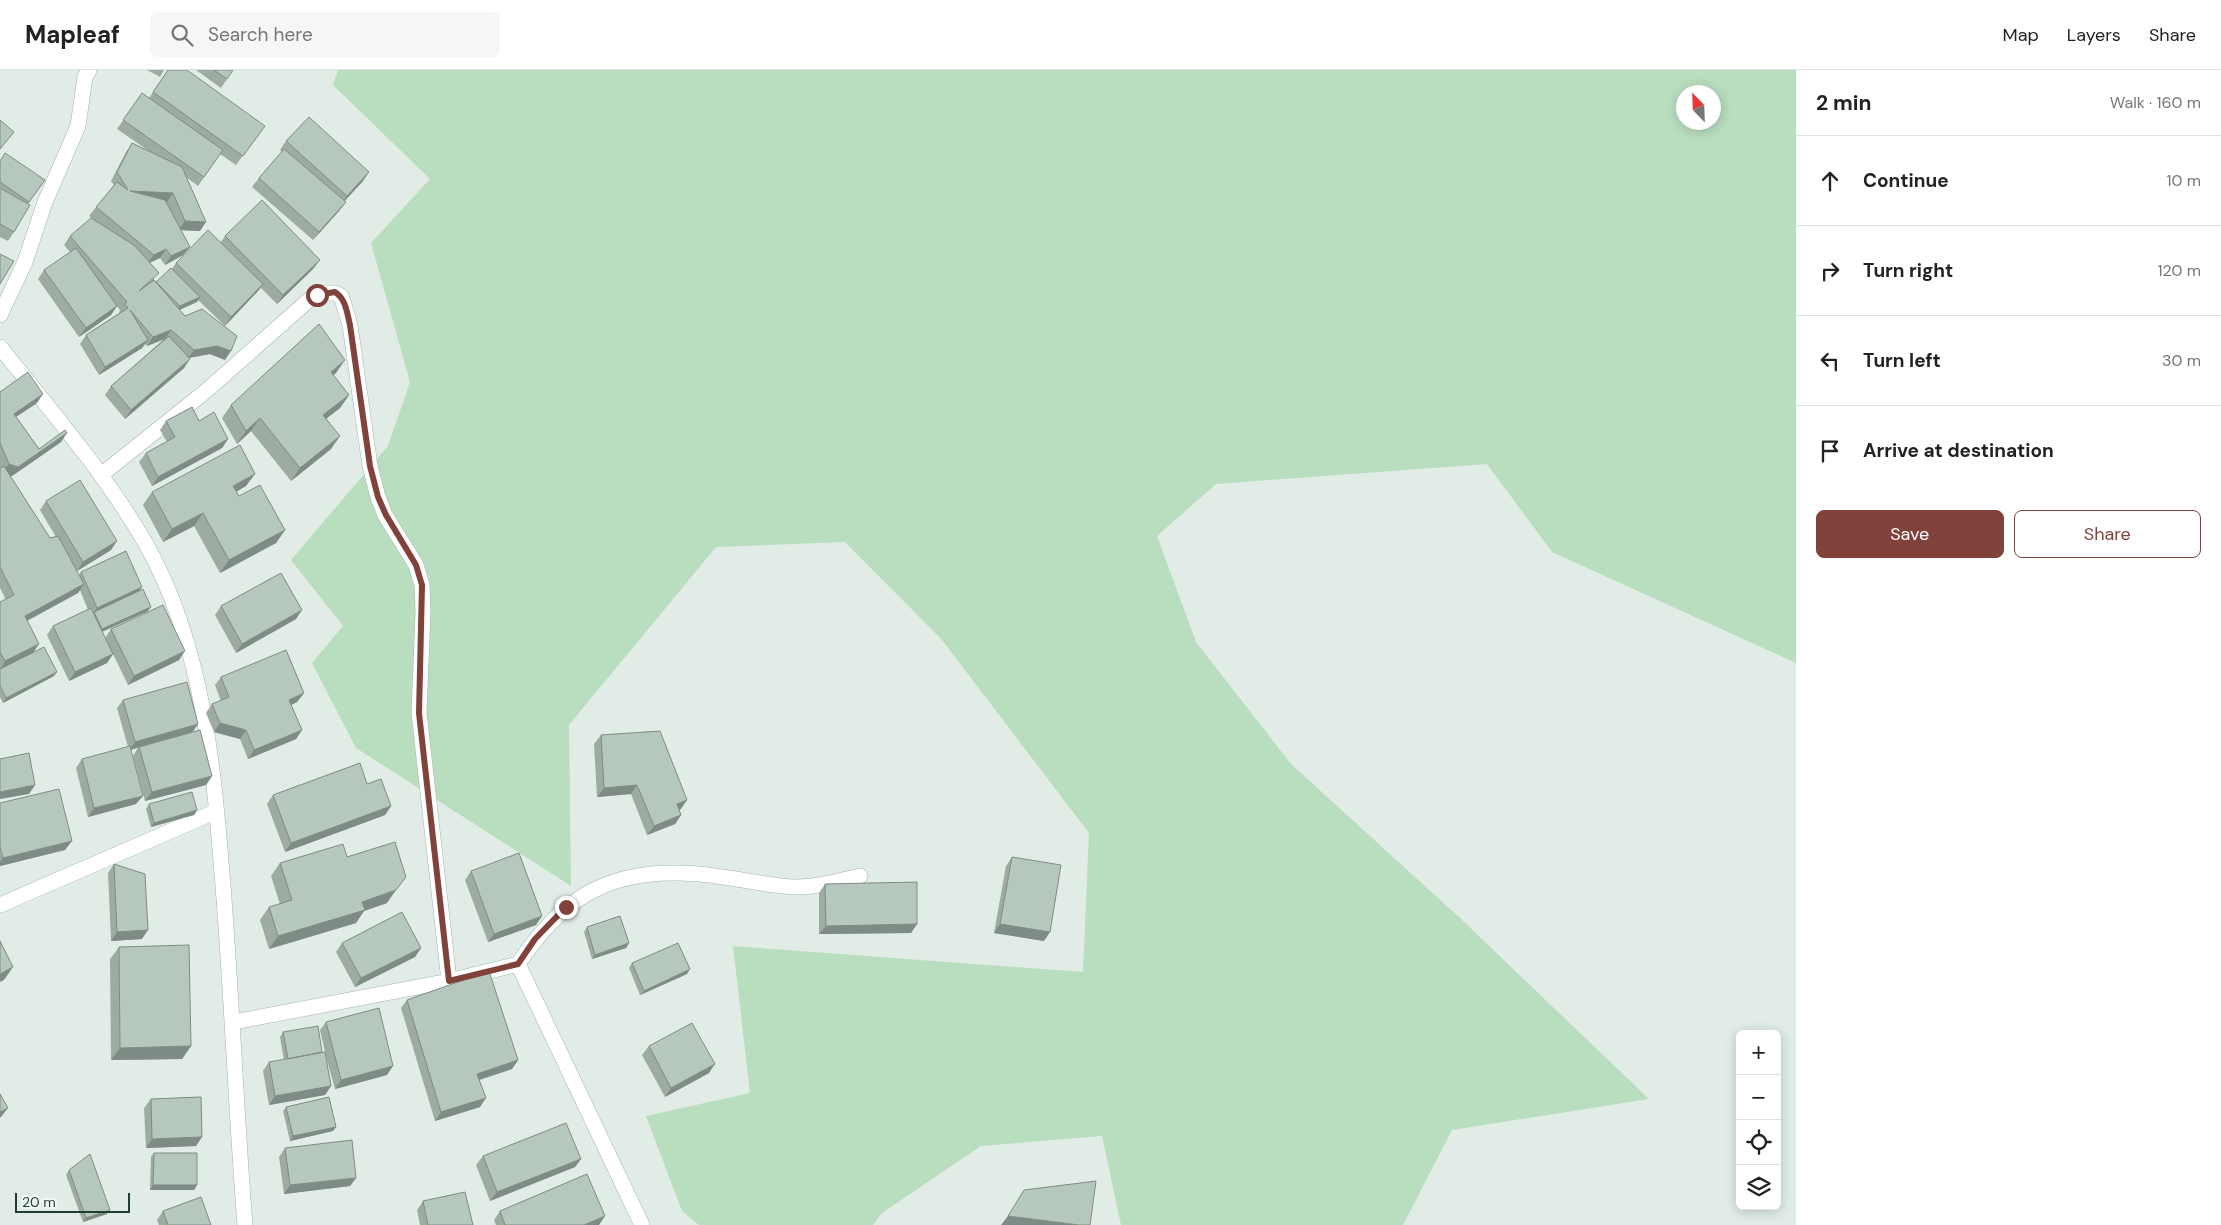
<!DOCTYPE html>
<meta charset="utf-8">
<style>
body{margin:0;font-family:"DM Sans",sans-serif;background:#f6f6f6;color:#222}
.controls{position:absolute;right:15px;bottom:15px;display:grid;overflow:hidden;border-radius:8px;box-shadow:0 2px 12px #0003}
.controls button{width:45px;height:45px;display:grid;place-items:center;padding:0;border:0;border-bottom:1px solid #e0e0e0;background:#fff;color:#222;font:25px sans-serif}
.compass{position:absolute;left:1676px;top:15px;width:45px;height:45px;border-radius:50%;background:#fff;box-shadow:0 2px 12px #0003;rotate:337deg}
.scale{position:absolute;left:15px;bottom:12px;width:115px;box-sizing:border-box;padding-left:5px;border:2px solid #213d32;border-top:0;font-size:14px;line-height:18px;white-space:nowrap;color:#213d32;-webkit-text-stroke:4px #f1f8f4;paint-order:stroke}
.stop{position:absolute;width:15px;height:15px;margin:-11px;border:4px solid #80423a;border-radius:50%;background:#fff}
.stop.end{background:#80423a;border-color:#fff;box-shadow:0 1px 5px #0008}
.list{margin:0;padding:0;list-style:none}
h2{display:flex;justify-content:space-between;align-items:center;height:65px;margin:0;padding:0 20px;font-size:21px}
h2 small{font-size:16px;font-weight:400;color:#767676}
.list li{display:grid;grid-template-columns:32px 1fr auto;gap:15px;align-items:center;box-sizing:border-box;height:90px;padding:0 20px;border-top:1px solid #e0e0e0}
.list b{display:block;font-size:19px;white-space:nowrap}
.list em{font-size:16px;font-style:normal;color:#767676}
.actions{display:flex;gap:10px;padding:15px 20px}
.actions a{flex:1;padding:11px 0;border:1px solid #80423a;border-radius:8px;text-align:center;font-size:18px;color:#80423a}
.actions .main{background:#80423a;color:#fff}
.icon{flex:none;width:28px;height:28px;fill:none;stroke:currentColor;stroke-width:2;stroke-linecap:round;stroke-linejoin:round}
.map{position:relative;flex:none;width:1796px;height:1155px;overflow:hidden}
header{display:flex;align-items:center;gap:30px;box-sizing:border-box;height:70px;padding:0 25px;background:#fff;border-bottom:1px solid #e0e0e0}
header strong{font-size:24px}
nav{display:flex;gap:28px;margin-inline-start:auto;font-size:18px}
.search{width:350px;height:45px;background:#f6f6f6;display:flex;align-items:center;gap:12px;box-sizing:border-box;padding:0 18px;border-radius:8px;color:#767676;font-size:19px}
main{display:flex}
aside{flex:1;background:#fff}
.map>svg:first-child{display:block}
</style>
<header>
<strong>Mapleaf</strong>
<div class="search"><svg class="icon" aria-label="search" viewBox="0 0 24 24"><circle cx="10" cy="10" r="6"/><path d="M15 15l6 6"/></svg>Search here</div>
<nav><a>Map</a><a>Layers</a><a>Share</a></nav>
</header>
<main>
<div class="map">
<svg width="1796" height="1155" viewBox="0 0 1796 1155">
<rect width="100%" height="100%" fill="#e1ece6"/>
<path fill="#b9ddbf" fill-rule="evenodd" d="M 338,0 L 1796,0 L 1796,593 L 1552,482 L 1487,394 L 1216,414 L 1157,466 L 1196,572 L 1291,694 L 1460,848 L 1649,1029 L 1452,1060 L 1403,1155 L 1121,1155 L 1102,1066 L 981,1076 L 882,1143 L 873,1155 L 699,1155 L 682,1141 L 646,1046 L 750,1023 L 733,876 L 1083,902 L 1089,763 L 942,570 L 845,472 L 716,477 L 569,655 L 571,816 L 356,678 L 312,593 L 343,556 L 291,490 L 388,376 L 410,312 L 371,173 L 430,109 L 333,15 ZM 1684,22 L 1714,22 L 1714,52 L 1684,52 Z"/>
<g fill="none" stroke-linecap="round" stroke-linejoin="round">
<g stroke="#a4b4ac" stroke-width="16">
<path id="minor" d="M 0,245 L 25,192 L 45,132 L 78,56 L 85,7 L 89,0
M 0,277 C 51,341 105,403 146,474 C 204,577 214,701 223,816 C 232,929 236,1042 245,1155
M 101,405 L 206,321 L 310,229 L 322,223 L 335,223 L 341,226 L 344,235 L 350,255 L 370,396 L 378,427 L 385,445 L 416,495 L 422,515 L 423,542 L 419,643 L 449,911
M 0,835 L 217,741
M 518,894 C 559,833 602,801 679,803 C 717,803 754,814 792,817 C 815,818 838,811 860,806
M 234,952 L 449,911 L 518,894 L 642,1155"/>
</g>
<use href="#minor" stroke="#fff" stroke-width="15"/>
</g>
<path fill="#9daba3" d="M 147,0 L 164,0 L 160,7 Z
M 168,0 L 265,56 L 236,95 L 220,84 L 198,116 L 186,107 L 200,161 L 181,160 L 190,177 L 183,185 L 165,195 L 160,188 L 150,193 L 154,210 L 156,212 L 172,199 L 176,193 L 221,172 L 225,166 L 314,198 L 277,234 L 261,218 L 257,222 L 225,256 L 198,230 L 197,232 L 179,240 L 225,290 L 210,284 L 189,288 L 184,298 L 125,349 L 105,325 L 111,316 L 164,269 L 147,276 L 145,274 L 142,278 L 99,305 L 80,274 L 86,265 L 119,243 L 120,240 L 117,236 L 111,245 L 79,267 L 38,209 L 44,200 L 70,182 L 64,175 L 70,166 L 97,152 L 89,146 L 114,115 L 111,111 L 126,82 L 132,73 L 149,81 L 117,59 L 142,23 L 149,28 Z
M 196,0 L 233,0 L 221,18 Z
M 286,71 L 363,111 L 344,131 L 346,132 L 339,141 L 313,170 L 252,117 L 259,108 L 282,82 L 280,80 Z
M 0,91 L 45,110 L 28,134 L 14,162 L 8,171 L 0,167 Z
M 336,303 L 333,305 L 349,325 L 340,338 L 326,349 L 331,379 L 291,411 L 251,361 L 237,374 L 222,348 L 231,335 Z
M 0,322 L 37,333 L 16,347 L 39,379 L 61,372 L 12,406 L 10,406 L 50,468 L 56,467 L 40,440 L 46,431 L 111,480 L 77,501 L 79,505 L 81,502 L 139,521 L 148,541 L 102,562 L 105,568 L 111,559 L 179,590 L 128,615 L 113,584 L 107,593 L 69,611 L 47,565 L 53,556 L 88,540 L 80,520 L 78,523 L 27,551 L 33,583 L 54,606 L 3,633 L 0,627 L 0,532 L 6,530 L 0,518 Z
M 166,351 L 199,351 L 228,369 L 222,378 L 152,416 L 139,392 L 146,383 L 167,372 L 160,360 Z
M 246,416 L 236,422 L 239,426 L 285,460 L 276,473 L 220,503 L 194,456 L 163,472 L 143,435 L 152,422 Z
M 221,536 L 296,549 L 236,583 L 215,545 Z
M 221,607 L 304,623 L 297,632 L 291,635 L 302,660 L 296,669 L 248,689 L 240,669 L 214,662 L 206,643 L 212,634 L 221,631 L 215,615 Z
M 123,630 L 198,654 L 193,662 L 212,706 L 206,715 L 145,731 L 133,686 L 138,678 L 131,680 L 136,734 L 88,747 L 76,698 L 82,689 L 128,677 L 117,638 Z
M 601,665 L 681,739 L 679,739 L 681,745 L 675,754 L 647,765 L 631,724 L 597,727 L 594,674 Z
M 367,714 L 391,736 L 385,745 L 285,782 L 267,734 L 273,725 Z
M 0,733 L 65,780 L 0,796 Z
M 149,734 L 197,740 L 194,745 L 151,757 L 146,739 Z
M 347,787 L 387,833 L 364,841 L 356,853 L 269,879 L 260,850 L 269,837 L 280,834 L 271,806 L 280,793 Z
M 1012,787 L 1044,871 L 994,863 L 1006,796 Z
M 114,794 L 142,869 L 111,871 L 108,803 Z
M 471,801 L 536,855 L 488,872 L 465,810 Z
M 825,814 L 917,854 L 911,863 L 819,864 L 819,823 Z
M 587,857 L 629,873 L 626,878 L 592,889 L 584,862 Z
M 342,873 L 421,878 L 415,887 L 355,917 L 336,882 Z
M 119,877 L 191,976 L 182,989 L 111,990 L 110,889 Z
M 632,893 L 687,904 L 640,925 L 629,898 Z
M 407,930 L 518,990 L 512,999 L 480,1010 L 480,1037 L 435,1051 L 401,938 Z
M 326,952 L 387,1005 L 335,1019 L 325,983 L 331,1016 L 325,1025 L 269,1035 L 263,1001 L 269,992 L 284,990 L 280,967 L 283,962 L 322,983 L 325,982 L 320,960 Z
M 649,976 L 709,1003 L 665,1027 L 642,985 Z
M 151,1029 L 196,1076 L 146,1078 L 144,1038 Z
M 286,1037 L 336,1057 L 333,1061 L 290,1071 L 283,1041 Z
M 285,1078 L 356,1108 L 350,1116 L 284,1124 L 279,1087 Z
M 154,1083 L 197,1115 L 194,1120 L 150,1120 L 151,1087 Z
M 483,1086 L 581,1089 L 575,1097 L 490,1131 L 476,1095 Z
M 69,1100 L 107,1144 L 83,1152 L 66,1105 Z
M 423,1131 L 473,1155 L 420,1155 L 417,1140 Z
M 163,1141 L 211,1155 L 159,1155 L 157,1150 Z
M 500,1141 L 599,1155 L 496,1155 L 494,1150 Z"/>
<path fill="#7f8b85" d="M 369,102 L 363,111 L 341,135 L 347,126 Z
M 130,121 L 173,123 L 167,132 L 124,130 Z
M 346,132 L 339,141 L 313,170 L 319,162 Z
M 185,151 L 206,152 L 200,161 L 179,160 Z
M 190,177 L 183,185 L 165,195 L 171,186 Z
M 166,179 L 160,188 L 148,193 L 154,185 Z
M 320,190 L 314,198 L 277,234 L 283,225 Z
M 263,214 L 257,222 L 225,256 L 231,247 Z
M 200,227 L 197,232 L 177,241 L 180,236 Z
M 117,236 L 111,245 L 79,267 L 86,258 Z
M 171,260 L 165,269 L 147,276 L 153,267 Z
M 148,270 L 142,278 L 99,305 L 105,297 Z
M 217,276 L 231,281 L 225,290 L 210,284 L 188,288 L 194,280 Z
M 190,289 L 184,298 L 125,349 L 131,340 Z
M 345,290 L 336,303 L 322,315 L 331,302 Z
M 43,324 L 37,333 L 8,352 L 14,344 Z
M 349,325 L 340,338 L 314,358 L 323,345 Z
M 260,348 L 251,361 L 237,374 L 246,361 Z
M 67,363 L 61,372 L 12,406 L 2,402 L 9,394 L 18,397 Z
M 340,366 L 331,379 L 291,411 L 300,398 Z
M 228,369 L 222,378 L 152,416 L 158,407 Z
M 255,404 L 246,416 L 224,429 L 233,416 Z
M 203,443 L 194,456 L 163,472 L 172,459 Z
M 285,460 L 276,473 L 220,503 L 229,490 Z
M 117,471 L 111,480 L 77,501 L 83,492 Z
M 84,514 L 78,523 L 19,555 L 25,546 Z
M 142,517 L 136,526 L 94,542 L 97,538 Z
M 151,537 L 148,541 L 99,563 L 102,559 Z
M 302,540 L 296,549 L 236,583 L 242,574 Z
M 39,574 L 33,583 L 0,600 L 5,591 Z
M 185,581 L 179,590 L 128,615 L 134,606 Z
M 113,584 L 107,593 L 69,611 L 75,602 Z
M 57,602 L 54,606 L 3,633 L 6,628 Z
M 304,623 L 297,632 L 283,639 L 289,630 Z
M 220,653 L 246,660 L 240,669 L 214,662 Z
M 198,654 L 192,662 L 129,680 L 135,672 Z
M 302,660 L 296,669 L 248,689 L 254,680 Z
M 212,706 L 206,715 L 145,731 L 152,722 Z
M 35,715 L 29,724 L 0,729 L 0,722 Z
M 637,715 L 631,724 L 597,727 L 604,718 Z
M 143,726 L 136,734 L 88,747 L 94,738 Z
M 687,730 L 681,739 L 671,743 L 677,734 Z
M 391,736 L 385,745 L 285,782 L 291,773 Z
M 197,740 L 194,745 L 151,757 L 154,753 Z
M 681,745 L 675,754 L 647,765 L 654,756 Z
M 72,771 L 65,780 L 0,796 L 0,792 L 3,788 Z
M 396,820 L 387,833 L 364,841 L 356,853 L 269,879 L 278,866 L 362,832 Z
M 542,846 L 536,855 L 488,872 L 494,864 Z
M 917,854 L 911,863 L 819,864 L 826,856 Z
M 1000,854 L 1050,862 L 1044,871 L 994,863 Z
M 148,860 L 142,869 L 111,871 L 117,862 Z
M 629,873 L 626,878 L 592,889 L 595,885 Z
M 421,878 L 415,887 L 355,917 L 361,908 Z
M 13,897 L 4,910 L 0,912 L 0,904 Z
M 690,899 L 687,904 L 640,925 L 644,921 Z
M 191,976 L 182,989 L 111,990 L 120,978 Z
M 518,990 L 512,999 L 471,1012 L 477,1004 Z
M 715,994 L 709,1003 L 665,1027 L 671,1018 Z
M 393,996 L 387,1005 L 335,1019 L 341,1010 Z
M 331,1016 L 325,1025 L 269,1035 L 275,1026 Z
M 486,1028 L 480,1037 L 435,1051 L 441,1042 Z
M 8,1038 L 1,1047 L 0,1047 L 0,1042 Z
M 336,1057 L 333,1061 L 290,1071 L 293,1066 Z
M 202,1067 L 196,1076 L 146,1078 L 152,1069 Z
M 581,1089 L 575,1097 L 490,1131 L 497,1122 Z
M 356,1108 L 350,1116 L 284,1124 L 290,1115 Z
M 153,1115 L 197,1115 L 194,1120 L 150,1120 Z
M 110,1140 L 107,1144 L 83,1152 L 86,1148 Z
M 605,1146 L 599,1155 L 584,1155 Z
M 1008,1146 L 1079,1155 L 1001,1155 Z"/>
<path fill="#b6c7be" stroke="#7f8b85" d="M 168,0 L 187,0 L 265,56 L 243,86 L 153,22 Z
M 214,0 L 233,0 L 227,9 Z
M 142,23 L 223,80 L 204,107 L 123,50 Z
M 309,47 L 369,102 L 347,126 L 286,71 Z
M 0,50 L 14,62 L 0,79 Z
M 132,73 L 182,97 L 206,152 L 185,151 L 173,123 L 130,121 L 165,130 L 190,177 L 171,186 L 166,179 L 154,185 L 96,137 L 117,112 L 128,120 L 117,102 Z
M 284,79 L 346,132 L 319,162 L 259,108 Z
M 5,83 L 45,110 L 29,132 L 0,112 L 0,91 Z
M 0,118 L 30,135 L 14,162 L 0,154 Z
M 262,130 L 320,190 L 283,225 L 225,166 Z
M 91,148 L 134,175 L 159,203 L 139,221 L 154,210 L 185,246 L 202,239 L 237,266 L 231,281 L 217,276 L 194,280 L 171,260 L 153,267 L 130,240 L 148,270 L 105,297 L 86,265 L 128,238 L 125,234 L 127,232 L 70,166 Z
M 208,160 L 263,214 L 231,247 L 176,193 Z
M 76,178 L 117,236 L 86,258 L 44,200 Z
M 0,184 L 14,191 L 0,214 Z
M 171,198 L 200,227 L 180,236 L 156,212 Z
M 319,254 L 345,290 L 331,302 L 349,325 L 323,345 L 340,366 L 300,398 L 260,348 L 246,361 L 231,335 Z
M 169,266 L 190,289 L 131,340 L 111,316 Z
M 28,302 L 43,324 L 14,344 L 39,379 L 65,360 L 67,363 L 18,397 L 9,394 L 0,373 L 0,322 Z
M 192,337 L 199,351 L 214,342 L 228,369 L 158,407 L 146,383 L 175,367 L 166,351 Z
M 240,375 L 255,404 L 233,416 L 239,426 L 260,415 L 285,460 L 229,490 L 203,443 L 172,459 L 152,422 Z
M 4,396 L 50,468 L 58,466 L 84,514 L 25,546 L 39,574 L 5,591 L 0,582 L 0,532 L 14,525 L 0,497 L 0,398 Z
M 80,410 L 117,471 L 83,492 L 46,431 Z
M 126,481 L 142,517 L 97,538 L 81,502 Z
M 281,503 L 302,540 L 242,574 L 221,536 Z
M 143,519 L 151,537 L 102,559 L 94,542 Z
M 163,535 L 185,581 L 134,606 L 111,559 Z
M 91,538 L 113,584 L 75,602 L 53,556 Z
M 44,577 L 57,602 L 6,628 L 0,616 L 0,599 Z
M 286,580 L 304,623 L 289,630 L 302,660 L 254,680 L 246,660 L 220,653 L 212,634 L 229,627 L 221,607 Z
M 187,612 L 198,654 L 135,672 L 123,630 Z
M 200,660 L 212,706 L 152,722 L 139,677 Z
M 660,661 L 687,730 L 677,734 L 681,745 L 654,756 L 637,715 L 604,718 L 601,665 Z
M 130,676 L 143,726 L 94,738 L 82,689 Z
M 29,683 L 35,715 L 0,722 L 0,689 Z
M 360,693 L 367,714 L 381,709 L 391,736 L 291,773 L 273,725 Z
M 59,719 L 72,771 L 3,788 L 0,777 L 0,733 Z
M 192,722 L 197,740 L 154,753 L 149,734 Z
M 395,772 L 406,807 L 396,820 L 362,832 L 365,840 L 278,866 L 269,837 L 292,830 L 280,793 L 343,774 L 347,787 Z
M 519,783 L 542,846 L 494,864 L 471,801 Z
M 1012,787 L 1061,795 L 1050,862 L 1000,854 Z
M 114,794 L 145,804 L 148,860 L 117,862 Z
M 917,812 L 917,854 L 826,856 L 825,814 Z
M 402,842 L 421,878 L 361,908 L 342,873 Z
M 620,846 L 629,873 L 595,885 L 587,857 Z
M 0,871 L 13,897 L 0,904 Z
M 678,873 L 690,899 L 644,921 L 632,893 Z
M 189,875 L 191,976 L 120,978 L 119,877 Z
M 489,901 L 518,990 L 477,1004 L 486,1028 L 441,1042 L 407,930 Z
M 379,938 L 393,996 L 341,1010 L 326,952 Z
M 692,953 L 715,994 L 671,1018 L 649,976 Z
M 318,956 L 322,982 L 288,989 L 283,962 Z
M 325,982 L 331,1016 L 275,1026 L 269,992 Z
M 0,1024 L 8,1038 L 0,1042 Z
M 201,1027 L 202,1067 L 152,1069 L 151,1029 Z
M 329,1027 L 336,1057 L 293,1066 L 286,1037 Z
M 566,1053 L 581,1089 L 497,1122 L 483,1086 Z
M 352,1070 L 356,1108 L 290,1115 L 285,1078 Z
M 154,1083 L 197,1083 L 197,1115 L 153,1115 Z
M 90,1084 L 110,1140 L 86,1148 L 69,1100 Z
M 587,1104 L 605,1146 L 584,1155 L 505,1155 L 500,1141 Z
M 1096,1111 L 1090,1155 L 1079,1155 L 1008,1146 L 1024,1120 Z
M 465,1122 L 473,1155 L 428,1155 L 423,1131 Z
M 201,1127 L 211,1155 L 168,1155 L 163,1141 Z"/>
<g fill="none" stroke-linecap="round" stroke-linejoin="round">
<path stroke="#80423a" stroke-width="6" d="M 317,225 L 335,222 C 346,229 347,243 350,255 L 370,396 L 378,427 L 386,445 L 416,495 L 422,515 L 419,643 L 449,911 L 518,894 L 535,869 L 566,837"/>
</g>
</svg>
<div class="controls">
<button>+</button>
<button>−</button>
<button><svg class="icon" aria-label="locate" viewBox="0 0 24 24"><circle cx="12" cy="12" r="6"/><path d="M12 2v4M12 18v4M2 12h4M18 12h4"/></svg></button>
<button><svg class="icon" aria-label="layers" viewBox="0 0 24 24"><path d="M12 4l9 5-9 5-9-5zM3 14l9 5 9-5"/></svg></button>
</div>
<svg class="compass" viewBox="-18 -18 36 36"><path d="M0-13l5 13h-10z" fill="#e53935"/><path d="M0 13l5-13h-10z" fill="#767676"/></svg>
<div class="scale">20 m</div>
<div class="stop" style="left:317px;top:225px"></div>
<div class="stop end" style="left:566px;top:837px"></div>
</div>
<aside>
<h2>2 min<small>Walk · 160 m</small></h2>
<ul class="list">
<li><svg class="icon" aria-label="ahead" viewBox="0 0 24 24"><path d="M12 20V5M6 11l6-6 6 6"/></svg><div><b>Continue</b></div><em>10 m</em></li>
<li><svg class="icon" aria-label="right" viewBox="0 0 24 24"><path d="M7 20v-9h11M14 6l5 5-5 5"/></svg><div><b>Turn right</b></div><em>120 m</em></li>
<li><svg class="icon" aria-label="left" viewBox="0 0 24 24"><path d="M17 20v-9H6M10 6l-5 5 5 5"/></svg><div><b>Turn left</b></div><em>30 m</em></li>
<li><svg class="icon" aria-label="arrive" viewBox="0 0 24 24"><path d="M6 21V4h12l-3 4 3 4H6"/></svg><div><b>Arrive at destination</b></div></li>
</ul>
<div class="actions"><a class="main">Save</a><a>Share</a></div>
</aside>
</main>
